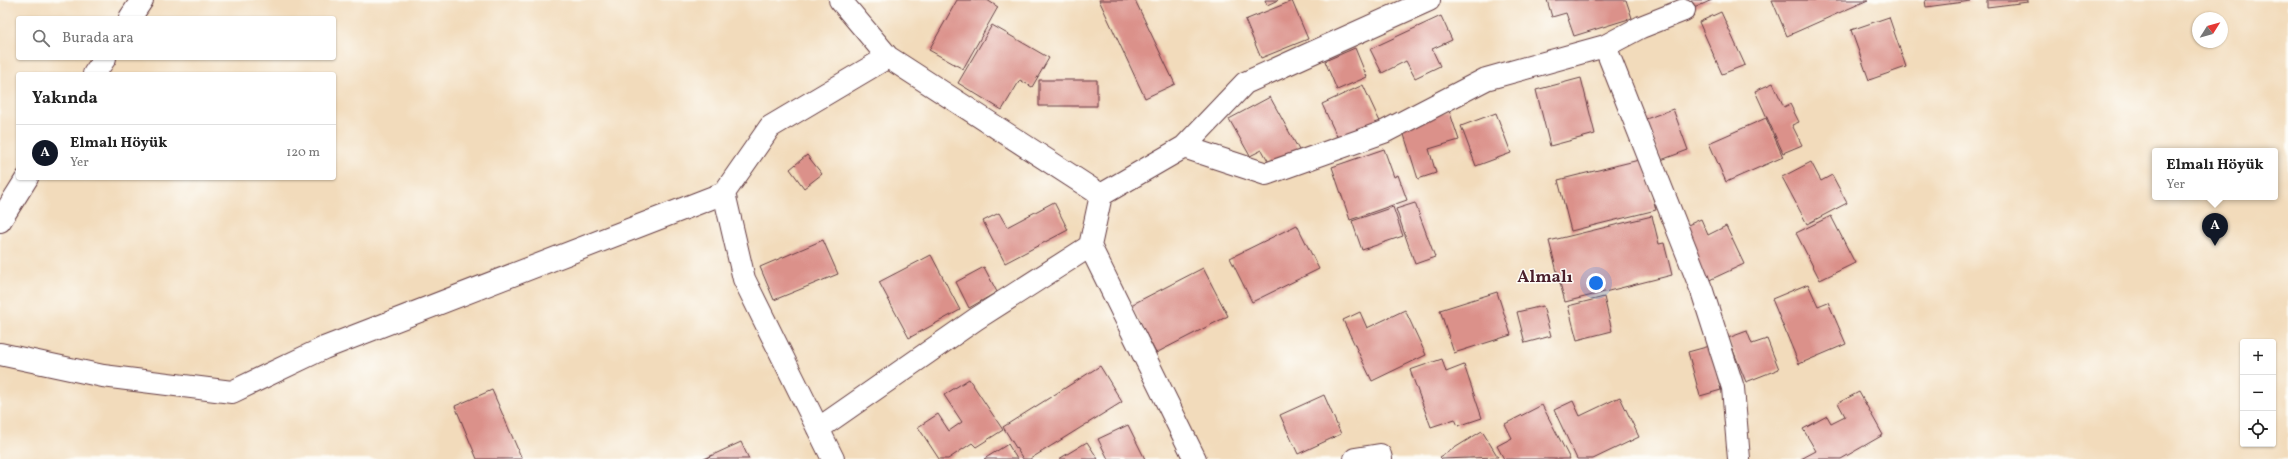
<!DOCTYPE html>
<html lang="tr">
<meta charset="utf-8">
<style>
body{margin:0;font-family:Vollkorn,serif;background:#f2f2f2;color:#222}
.controls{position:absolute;right:12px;bottom:12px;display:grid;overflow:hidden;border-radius:4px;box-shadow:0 1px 3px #0004}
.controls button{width:36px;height:36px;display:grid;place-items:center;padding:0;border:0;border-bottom:1px solid #e0e0e0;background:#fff;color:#222;font:20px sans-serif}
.compass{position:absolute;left:2192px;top:12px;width:36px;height:36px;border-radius:50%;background:#fff;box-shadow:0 1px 3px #0004;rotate:53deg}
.you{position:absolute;left:1596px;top:283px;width:14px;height:14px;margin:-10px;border:3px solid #fff;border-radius:50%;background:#1a73e8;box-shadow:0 0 0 6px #1a73e833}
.badge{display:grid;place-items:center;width:26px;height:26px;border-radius:50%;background:#111827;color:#fff;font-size:13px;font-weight:700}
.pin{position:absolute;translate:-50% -33px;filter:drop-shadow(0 1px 2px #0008)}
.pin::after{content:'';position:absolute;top:21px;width:14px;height:12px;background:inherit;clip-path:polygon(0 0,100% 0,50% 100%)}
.popup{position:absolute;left:2152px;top:148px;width:126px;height:52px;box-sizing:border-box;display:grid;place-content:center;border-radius:4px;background:#fff;filter:drop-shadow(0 1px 3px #0005);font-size:13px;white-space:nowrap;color:#767676}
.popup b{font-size:15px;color:#222}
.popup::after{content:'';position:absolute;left:50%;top:100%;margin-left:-8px;border:8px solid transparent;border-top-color:#fff}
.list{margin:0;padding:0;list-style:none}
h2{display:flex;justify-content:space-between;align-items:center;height:52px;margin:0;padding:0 16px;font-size:17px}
h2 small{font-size:13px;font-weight:400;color:#767676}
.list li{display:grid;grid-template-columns:26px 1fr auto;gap:12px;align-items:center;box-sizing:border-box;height:56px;padding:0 16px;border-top:1px solid #e0e0e0}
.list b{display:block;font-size:15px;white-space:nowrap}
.list p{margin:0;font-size:13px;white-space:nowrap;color:#767676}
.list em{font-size:13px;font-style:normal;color:#767676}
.icon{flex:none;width:22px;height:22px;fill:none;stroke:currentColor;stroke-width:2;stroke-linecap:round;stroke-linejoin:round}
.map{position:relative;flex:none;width:2288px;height:459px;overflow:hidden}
.search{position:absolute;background:#fff;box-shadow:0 1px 3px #0004;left:16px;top:16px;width:320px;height:44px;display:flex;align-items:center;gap:10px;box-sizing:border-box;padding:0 14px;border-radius:4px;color:#767676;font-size:15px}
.panel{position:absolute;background:#fff;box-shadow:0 1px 3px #0004;left:16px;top:72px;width:320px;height:108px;border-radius:4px}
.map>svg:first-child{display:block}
</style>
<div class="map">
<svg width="2288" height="459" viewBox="0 0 2288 459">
<rect width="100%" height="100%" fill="#fdfcf7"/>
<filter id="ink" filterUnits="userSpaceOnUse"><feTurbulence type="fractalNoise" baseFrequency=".025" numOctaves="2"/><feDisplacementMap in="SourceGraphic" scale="8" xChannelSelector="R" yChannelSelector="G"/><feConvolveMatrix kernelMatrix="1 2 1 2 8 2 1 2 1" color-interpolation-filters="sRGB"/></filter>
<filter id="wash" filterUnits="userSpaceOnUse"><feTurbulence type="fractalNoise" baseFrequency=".012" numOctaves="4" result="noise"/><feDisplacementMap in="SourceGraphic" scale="16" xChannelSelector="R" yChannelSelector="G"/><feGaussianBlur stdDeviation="0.9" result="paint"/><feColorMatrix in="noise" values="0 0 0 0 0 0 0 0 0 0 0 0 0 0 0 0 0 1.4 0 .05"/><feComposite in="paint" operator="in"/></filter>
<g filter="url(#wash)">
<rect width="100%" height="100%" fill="#f2dbbb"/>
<g id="blocks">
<path fill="#db918a" d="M 957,0 L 987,0 L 998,7 L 963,69 L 929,50 Z
M 1099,0 L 1135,0 L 1175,84 L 1145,98 Z
M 1265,0 L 1278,0 L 1267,5 Z
M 1547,0 L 1626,0 L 1632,18 L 1574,36 L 1566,13 L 1552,17 Z
M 1691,0 L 1712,0 L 1694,8 Z
M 1772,0 L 1868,0 L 1787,36 Z
M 1925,0 L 1970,0 L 1971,1 L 1926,7 Z
M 1987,0 L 2028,0 L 2028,2 L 1987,7 Z
M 1292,1 L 1308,39 L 1261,58 L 1245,20 Z
M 1721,12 L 1745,65 L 1722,74 L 1699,22 Z
M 1441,16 L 1452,40 L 1432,49 L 1440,66 L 1415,78 L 1406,61 L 1382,73 L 1370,49 Z
M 1889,17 L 1906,67 L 1869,80 L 1851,30 Z
M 992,25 L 1049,58 L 1032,87 L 1020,80 L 1002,110 L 958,83 Z
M 1355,48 L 1367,77 L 1337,90 L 1325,61 Z
M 1581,78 L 1595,134 L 1550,146 L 1536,90 Z
M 1039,80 L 1097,80 L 1097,106 L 1039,106 Z
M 1773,83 L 1784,107 L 1790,104 L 1799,122 L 1792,125 L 1802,145 L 1783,153 L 1755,91 Z
M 1363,85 L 1382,126 L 1341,145 L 1322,104 Z
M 1270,97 L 1299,150 L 1271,166 L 1262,150 L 1250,156 L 1229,119 Z
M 1673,109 L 1688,150 L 1661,160 L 1646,119 Z
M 1449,110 L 1459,140 L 1429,149 L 1436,173 L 1418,179 L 1401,125 Z
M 1496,113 L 1511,153 L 1476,166 L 1461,126 Z
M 1766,118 L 1783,157 L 1726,182 L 1709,143 Z
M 1384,149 L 1394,177 L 1398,175 L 1407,200 L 1350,220 L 1332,167 Z
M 807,155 L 822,174 L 804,188 L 790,169 Z
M 1643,159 L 1656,210 L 1571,231 L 1558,180 Z
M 1811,162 L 1821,181 L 1832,175 L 1847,203 L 1807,224 L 1782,177 Z
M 1054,202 L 1068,230 L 1005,263 L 983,221 L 999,213 L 1007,227 Z
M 1415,203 L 1435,257 L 1415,264 L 1396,209 Z
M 1393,207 L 1403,236 L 1362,250 L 1352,221 Z
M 1652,216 L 1659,244 L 1664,243 L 1672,275 L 1565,302 L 1549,241 Z
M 1831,216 L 1855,263 L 1820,280 L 1796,233 Z
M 1701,219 L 1708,235 L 1726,226 L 1744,264 L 1703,283 L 1679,229 Z
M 1297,225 L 1319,269 L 1252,302 L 1230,258 Z
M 823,240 L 838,274 L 774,300 L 760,267 Z
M 931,255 L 960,310 L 909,338 L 879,282 Z
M 984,267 L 997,292 L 969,308 L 956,282 Z
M 1203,268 L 1228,316 L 1156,353 L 1131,305 Z
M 1808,284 L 1818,306 L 1828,302 L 1846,344 L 1799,364 L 1772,299 Z
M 1497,292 L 1511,335 L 1454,353 L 1440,310 Z
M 1604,297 L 1612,331 L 1577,340 L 1568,306 Z
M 1543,306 L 1551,336 L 1525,343 L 1517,312 Z
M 1405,310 L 1426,355 L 1372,381 L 1343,320 L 1360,312 L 1367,328 Z
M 1747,331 L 1752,344 L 1767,339 L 1779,369 L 1746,382 L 1728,338 Z
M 1710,346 L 1721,390 L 1700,396 L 1688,352 Z
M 1442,359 L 1446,372 L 1464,365 L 1482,418 L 1458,426 L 1455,419 L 1431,427 L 1410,370 Z
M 1100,366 L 1122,402 L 1030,459 L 1023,459 L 1003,427 Z
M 969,379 L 1003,430 L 976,447 L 972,443 L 948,459 L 939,459 L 918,427 L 938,414 L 949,431 L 962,422 L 944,395 Z
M 492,390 L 522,459 L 477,459 L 455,406 Z
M 1859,392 L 1883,435 L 1841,459 L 1801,459 L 1816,451 L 1803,429 L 1827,416 L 1831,423 L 1845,416 L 1838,403 Z
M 1324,395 L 1341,434 L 1298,454 L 1280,415 Z
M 1620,397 L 1639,437 L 1593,459 L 1577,459 L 1554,410 L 1573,401 L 1580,416 Z
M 1542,405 L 1570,459 L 1504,459 L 1497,446 L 1512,438 L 1505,424 Z
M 1128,425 L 1145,459 L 1108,459 L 1098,439 Z
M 1482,431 L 1498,457 L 1442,459 L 1440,457 Z
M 741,442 L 749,459 L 704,459 Z
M 1087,442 L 1098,459 L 1059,459 Z
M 1008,444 L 1017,459 L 984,459 Z"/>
</g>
</g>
<g filter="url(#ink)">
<use href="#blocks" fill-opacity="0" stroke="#633b41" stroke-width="1"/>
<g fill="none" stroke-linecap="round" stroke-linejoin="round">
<g stroke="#633b41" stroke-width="24">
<path id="minor" d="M 1605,46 L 1702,291 L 1733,388 L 1739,459
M 888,57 L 1101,195
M 1184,147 L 1266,174 L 1384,132 L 1486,79 L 1605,46 L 1641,27 L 1684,10
M 0,354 L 103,376 L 232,392 L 324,348 L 724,193
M 818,429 L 976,319 L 1090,246
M 833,459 L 744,279 L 724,193 L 770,127 L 888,57 L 840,0
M 1195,459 L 1090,246 L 1101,195 L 1184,147 L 1245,83 L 1429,0
M 1355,459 L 1380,455 L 1381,459"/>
</g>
<g stroke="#633b41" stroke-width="24">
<path id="major" d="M 130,18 L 142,0
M 94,74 L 105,58
M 0,221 L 27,178"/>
</g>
<use href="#minor" stroke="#fff" stroke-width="22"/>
<use href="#major" stroke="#fff" stroke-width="22"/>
</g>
</g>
<g text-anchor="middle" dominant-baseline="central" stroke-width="3" stroke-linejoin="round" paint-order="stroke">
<g font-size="17" font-weight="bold" fill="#4a1f2b" stroke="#fdfcf7">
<text x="1545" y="277">Almalı</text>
</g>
</g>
</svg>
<div class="controls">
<button>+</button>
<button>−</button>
<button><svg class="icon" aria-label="locate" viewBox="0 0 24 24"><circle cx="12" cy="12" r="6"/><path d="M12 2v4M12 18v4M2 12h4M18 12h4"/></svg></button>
</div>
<svg class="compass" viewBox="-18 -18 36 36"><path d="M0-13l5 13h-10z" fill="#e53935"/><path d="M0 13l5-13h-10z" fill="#767676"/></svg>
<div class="you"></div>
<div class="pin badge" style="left:2215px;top:246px">A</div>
<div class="popup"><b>Elmalı Höyük</b>Yer</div>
<div class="search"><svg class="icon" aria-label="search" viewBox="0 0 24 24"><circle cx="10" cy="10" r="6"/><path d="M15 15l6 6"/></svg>Burada ara</div>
<section class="panel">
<h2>Yakında<small></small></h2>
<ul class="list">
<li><span class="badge">A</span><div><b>Elmalı Höyük</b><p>Yer</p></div><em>120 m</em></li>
</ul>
</section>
</div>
